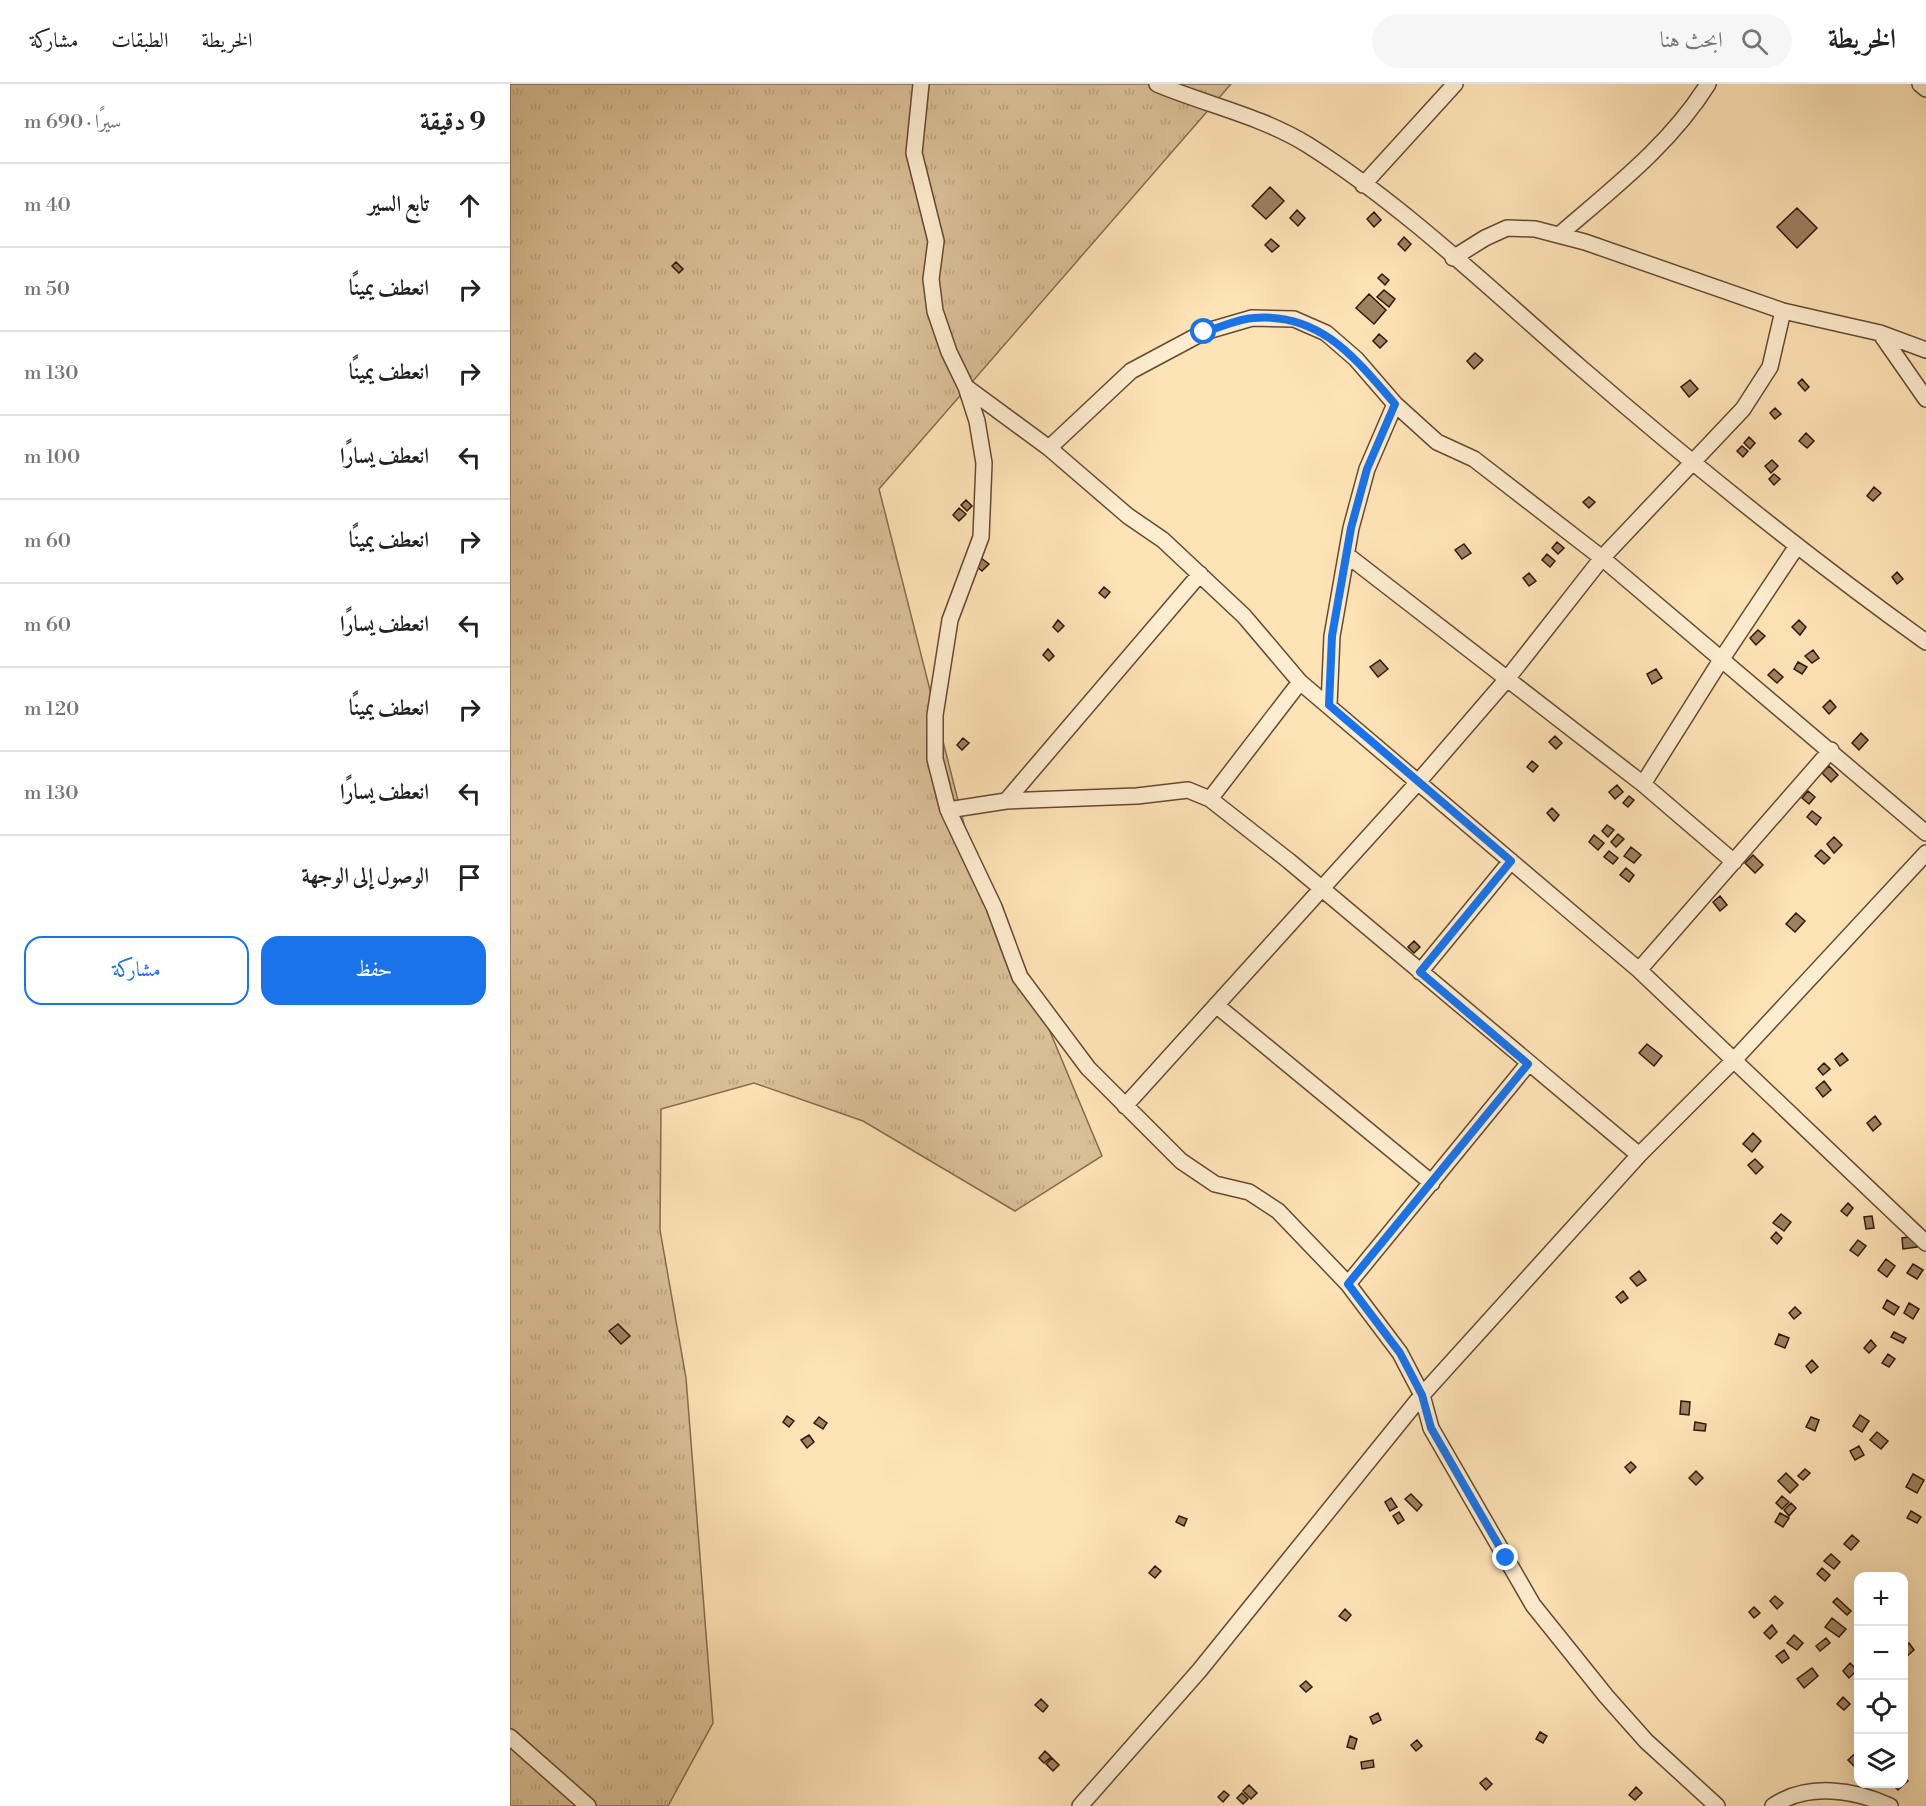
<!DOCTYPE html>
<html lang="ar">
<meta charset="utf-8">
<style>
body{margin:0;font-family:"Libre Bodoni",Amiri,serif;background:#f6f6f6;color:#222;direction:rtl}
.controls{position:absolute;right:18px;bottom:18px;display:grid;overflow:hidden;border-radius:12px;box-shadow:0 6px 24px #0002}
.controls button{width:54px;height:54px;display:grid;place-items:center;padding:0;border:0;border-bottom:2px solid #e0e0e0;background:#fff;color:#222;font:30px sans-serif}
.stop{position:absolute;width:18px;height:18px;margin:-14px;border:4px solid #1a73e8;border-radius:50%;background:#fff}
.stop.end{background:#1a73e8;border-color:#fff;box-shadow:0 2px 6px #0008}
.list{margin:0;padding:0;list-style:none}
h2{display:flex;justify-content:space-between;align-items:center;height:78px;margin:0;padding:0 24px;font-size:26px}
h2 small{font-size:20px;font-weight:400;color:#767676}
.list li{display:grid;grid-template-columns:39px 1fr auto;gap:18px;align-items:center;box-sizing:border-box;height:84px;padding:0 24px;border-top:2px solid #e0e0e0}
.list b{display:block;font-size:22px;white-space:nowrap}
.list em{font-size:20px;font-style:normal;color:#767676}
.actions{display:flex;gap:12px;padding:18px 24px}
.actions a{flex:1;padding:14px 0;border:2px solid #1a73e8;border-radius:18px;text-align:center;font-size:21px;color:#1a73e8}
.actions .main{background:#1a73e8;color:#fff}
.icon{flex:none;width:33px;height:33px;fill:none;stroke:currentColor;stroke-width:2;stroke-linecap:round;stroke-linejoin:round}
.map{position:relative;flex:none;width:1416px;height:1722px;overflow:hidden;direction:ltr}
header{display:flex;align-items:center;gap:36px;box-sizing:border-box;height:84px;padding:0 30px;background:#fff;border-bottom:2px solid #e0e0e0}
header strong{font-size:28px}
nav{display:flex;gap:33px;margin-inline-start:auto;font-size:21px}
.search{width:420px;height:54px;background:#f6f6f6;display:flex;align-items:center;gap:15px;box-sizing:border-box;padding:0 21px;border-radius:33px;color:#767676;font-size:22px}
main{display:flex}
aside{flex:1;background:#fff}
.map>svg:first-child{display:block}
</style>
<header>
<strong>الخريطة</strong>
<div class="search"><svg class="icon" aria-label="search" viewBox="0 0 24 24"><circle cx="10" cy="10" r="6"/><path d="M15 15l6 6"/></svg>ابحث هنا</div>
<nav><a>الخريطة</a><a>الطبقات</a><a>مشاركة</a></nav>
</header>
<main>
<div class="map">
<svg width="1416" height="1722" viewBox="0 0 1416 1722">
<defs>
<pattern id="grass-tufts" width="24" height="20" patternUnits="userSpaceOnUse" patternTransform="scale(1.5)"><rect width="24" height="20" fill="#dbc098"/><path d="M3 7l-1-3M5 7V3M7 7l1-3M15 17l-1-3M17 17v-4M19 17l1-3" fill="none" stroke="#bca482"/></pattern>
</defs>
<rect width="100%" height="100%" fill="#fee3b6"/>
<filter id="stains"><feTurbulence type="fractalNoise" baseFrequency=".00333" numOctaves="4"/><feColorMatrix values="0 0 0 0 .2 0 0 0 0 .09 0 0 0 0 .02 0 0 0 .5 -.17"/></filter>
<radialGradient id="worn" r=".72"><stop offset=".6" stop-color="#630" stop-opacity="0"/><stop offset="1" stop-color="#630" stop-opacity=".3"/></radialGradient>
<path fill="url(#grass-tufts)" stroke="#876c4e" stroke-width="1.5" d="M 0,0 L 721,0 L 369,405 L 455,744 L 592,1072 L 505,1127 L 353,1037 L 244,999 L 151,1025 L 150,1146 L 176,1294 L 203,1639 L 158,1722 L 0,1722 Z"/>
<path fill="#9d8161" stroke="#331705" stroke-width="1.5" d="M 760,103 L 774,117 L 756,135 L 742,122 Z
M 1287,124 L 1307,144 L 1287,164 L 1267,143 Z
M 787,126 L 795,134 L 788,142 L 780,134 Z
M 864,128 L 871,136 L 864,143 L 857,135 Z
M 894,153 L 901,160 L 895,167 L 888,160 Z
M 761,155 L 769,162 L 762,168 L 755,161 Z
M 166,178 L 173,185 L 169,189 L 162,182 Z
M 872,190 L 879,196 L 875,201 L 868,194 Z
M 874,206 L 885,215 L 879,223 L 867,213 Z
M 859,210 L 876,226 L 864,240 L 846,224 Z
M 869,250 L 877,257 L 870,264 L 863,257 Z
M 965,269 L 973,276 L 964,285 L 957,277 Z
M 1292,295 L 1299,303 L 1295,307 L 1288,299 Z
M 1180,296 L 1188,305 L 1179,313 L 1171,303 Z
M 1265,324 L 1271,330 L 1265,335 L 1260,329 Z
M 1296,349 L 1304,357 L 1297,364 L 1289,357 Z
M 1239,353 L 1245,359 L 1240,365 L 1234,359 Z
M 1232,362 L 1238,367 L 1233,373 L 1227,367 Z
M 1262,376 L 1268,382 L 1261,389 L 1255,382 Z
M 1264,390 L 1270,395 L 1264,401 L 1259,395 Z
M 1364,403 L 1371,409 L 1363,417 L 1357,412 Z
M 1079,413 L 1085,418 L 1079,424 L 1073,418 Z
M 456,416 L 462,422 L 457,427 L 451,421 Z
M 449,424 L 456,430 L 449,437 L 443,431 Z
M 1047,458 L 1054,464 L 1048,470 L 1042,464 Z
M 954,460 L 961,469 L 952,475 L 945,466 Z
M 1037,470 L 1045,477 L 1040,483 L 1032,476 Z
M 471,474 L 479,480 L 472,487 L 465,481 Z
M 1387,488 L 1393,495 L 1387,500 L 1382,493 Z
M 1019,489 L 1026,497 L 1019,502 L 1013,494 Z
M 594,503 L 600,508 L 595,514 L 589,509 Z
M 548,536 L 554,542 L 548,548 L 543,543 Z
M 1289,536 L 1296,543 L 1290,551 L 1282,543 Z
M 1248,546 L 1255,552 L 1246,561 L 1240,554 Z
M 538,565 L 544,572 L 539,577 L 533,571 Z
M 1303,566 L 1309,574 L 1302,579 L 1295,572 Z
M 870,576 L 878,585 L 868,593 L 860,583 Z
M 1288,578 L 1297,583 L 1292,590 L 1284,585 Z
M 1146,585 L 1152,594 L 1142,600 L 1137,590 Z
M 1264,585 L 1273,593 L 1267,599 L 1258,591 Z
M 1320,616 L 1326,623 L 1319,630 L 1313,623 Z
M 1351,649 L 1358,656 L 1349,666 L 1342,659 Z
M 1045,652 L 1052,659 L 1046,665 L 1039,658 Z
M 453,654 L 459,659 L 452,666 L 447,661 Z
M 1022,677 L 1028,682 L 1023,688 L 1017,683 Z
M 1319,682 L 1328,691 L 1321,698 L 1312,689 Z
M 1107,701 L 1113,708 L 1105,715 L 1099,708 Z
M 1298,707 L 1305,713 L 1299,720 L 1292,714 Z
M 1119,712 L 1124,716 L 1118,723 L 1113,719 Z
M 1042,724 L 1049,731 L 1044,737 L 1037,729 Z
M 1302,727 L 1311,734 L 1306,741 L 1297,733 Z
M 1097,741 L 1104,746 L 1098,753 L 1092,747 Z
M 1108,750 L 1114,755 L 1106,763 L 1101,758 Z
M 1084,751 L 1094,759 L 1088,766 L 1079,758 Z
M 1324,753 L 1332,761 L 1324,769 L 1317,760 Z
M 1121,763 L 1131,771 L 1124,779 L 1114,772 Z
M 1311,766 L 1320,774 L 1314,780 L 1305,772 Z
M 1099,767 L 1108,774 L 1103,780 L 1094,773 Z
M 1243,771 L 1253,781 L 1245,789 L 1235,779 Z
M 1116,784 L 1124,791 L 1119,798 L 1110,791 Z
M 1210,812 L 1217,821 L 1210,827 L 1203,818 Z
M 1286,829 L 1295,837 L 1285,848 L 1276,840 Z
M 904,857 L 910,863 L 904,869 L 898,863 Z
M 1137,960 L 1152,972 L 1144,982 L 1129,969 Z
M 1332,969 L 1338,976 L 1330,982 L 1325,975 Z
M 1314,979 L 1320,985 L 1313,991 L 1308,985 Z
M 1314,997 L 1321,1006 L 1313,1013 L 1306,1004 Z
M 1365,1032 L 1371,1040 L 1363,1047 L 1357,1039 Z
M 1243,1049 L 1251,1057 L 1242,1068 L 1233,1060 Z
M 1245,1075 L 1253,1083 L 1246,1090 L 1238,1081 Z
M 1338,1119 L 1343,1124 L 1337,1132 L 1331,1127 Z
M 1271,1130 L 1281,1138 L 1274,1147 L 1263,1139 Z
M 1362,1132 L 1364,1144 L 1356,1145 L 1354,1133 Z
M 1266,1148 L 1272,1154 L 1267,1160 L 1261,1154 Z
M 1406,1152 L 1407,1163 L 1393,1165 L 1392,1154 Z
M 1348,1156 L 1356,1162 L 1348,1172 L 1340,1166 Z
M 1376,1175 L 1385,1182 L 1377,1193 L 1368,1186 Z
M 1403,1180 L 1413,1186 L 1407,1195 L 1397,1189 Z
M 1129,1187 L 1136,1196 L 1127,1202 L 1120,1194 Z
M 1113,1207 L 1118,1214 L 1111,1219 L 1106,1213 Z
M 1377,1216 L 1389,1223 L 1384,1231 L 1373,1224 Z
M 1399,1219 L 1409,1225 L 1403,1235 L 1394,1229 Z
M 1285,1223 L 1291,1229 L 1284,1235 L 1279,1229 Z
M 108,1240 L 120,1252 L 111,1260 L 99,1247 Z
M 1384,1248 L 1396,1254 L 1393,1259 L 1381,1253 Z
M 1269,1250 L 1279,1254 L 1275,1264 L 1265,1260 Z
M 1361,1256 L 1366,1262 L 1359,1269 L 1354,1264 Z
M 1378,1270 L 1385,1275 L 1379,1283 L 1372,1279 Z
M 1302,1276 L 1308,1283 L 1301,1289 L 1296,1282 Z
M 1171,1317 L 1180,1318 L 1179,1331 L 1170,1330 Z
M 1350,1331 L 1359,1337 L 1352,1348 L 1343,1342 Z
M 277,1332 L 284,1337 L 279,1343 L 273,1338 Z
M 309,1333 L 317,1339 L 313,1345 L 304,1339 Z
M 1301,1333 L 1309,1336 L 1305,1347 L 1296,1343 Z
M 1185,1338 L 1196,1340 L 1195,1347 L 1184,1346 Z
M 1367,1348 L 1378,1357 L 1371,1365 L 1360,1356 Z
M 299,1351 L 304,1358 L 297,1364 L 291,1356 Z
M 1349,1362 L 1354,1371 L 1345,1376 L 1340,1367 Z
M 1121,1378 L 1126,1383 L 1120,1389 L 1115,1383 Z
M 1295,1385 L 1300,1389 L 1293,1396 L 1288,1392 Z
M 1186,1387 L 1193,1394 L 1186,1401 L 1179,1394 Z
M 1276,1389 L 1288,1401 L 1280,1409 L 1268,1397 Z
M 1403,1390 L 1414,1396 L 1407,1409 L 1396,1403 Z
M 901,1410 L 912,1421 L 907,1427 L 895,1415 Z
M 1272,1412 L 1279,1418 L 1272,1425 L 1266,1419 Z
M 881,1414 L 887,1423 L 880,1427 L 875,1418 Z
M 1281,1419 L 1286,1424 L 1279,1432 L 1274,1426 Z
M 1401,1427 L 1411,1433 L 1407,1439 L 1397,1434 Z
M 889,1428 L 894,1436 L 888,1440 L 883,1432 Z
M 1270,1429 L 1279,1434 L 1273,1443 L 1265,1438 Z
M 669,1432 L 677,1435 L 674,1442 L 666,1438 Z
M 1342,1451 L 1349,1457 L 1341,1466 L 1334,1460 Z
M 1321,1470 L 1330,1478 L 1324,1485 L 1314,1477 Z
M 645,1482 L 651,1487 L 645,1494 L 639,1489 Z
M 1312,1484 L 1320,1491 L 1315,1497 L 1307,1490 Z
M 1265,1512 L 1273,1519 L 1267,1525 L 1260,1517 Z
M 1327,1514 L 1341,1527 L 1337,1531 L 1323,1518 Z
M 1244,1523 L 1250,1529 L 1244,1534 L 1239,1528 Z
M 835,1525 L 841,1531 L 836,1537 L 829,1532 Z
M 1322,1534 L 1336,1545 L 1329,1553 L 1315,1543 Z
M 1262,1541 L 1267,1548 L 1260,1555 L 1254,1549 Z
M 1284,1551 L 1293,1559 L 1287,1566 L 1277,1559 Z
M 1316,1554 L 1320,1559 L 1310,1567 L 1306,1562 Z
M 1399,1559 L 1404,1566 L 1396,1573 L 1394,1563 Z
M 1274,1566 L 1279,1574 L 1272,1579 L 1266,1572 Z
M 1340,1579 L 1347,1586 L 1339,1594 L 1333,1587 Z
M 1302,1584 L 1308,1592 L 1294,1604 L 1287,1595 Z
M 796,1597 L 802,1603 L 796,1608 L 790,1602 Z
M 1333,1613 L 1340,1620 L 1334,1626 L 1327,1620 Z
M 531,1615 L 538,1622 L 533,1628 L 525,1621 Z
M 868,1629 L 871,1636 L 863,1640 L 860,1633 Z
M 1030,1648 L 1037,1652 L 1033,1659 L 1026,1655 Z
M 840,1652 L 847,1655 L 844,1665 L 837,1663 Z
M 907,1656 L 912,1662 L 906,1667 L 901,1661 Z
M 535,1667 L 541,1673 L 534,1679 L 529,1674 Z
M 1348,1667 L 1348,1686 L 1338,1676 Z
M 542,1674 L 549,1681 L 543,1687 L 536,1680 Z
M 863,1676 L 864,1683 L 852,1685 L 851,1678 Z
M 1394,1692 L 1398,1697 L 1388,1706 L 1382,1700 L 1394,1700 Z
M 976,1694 L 982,1700 L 976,1706 L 970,1699 Z
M 739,1701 L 747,1709 L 741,1715 L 733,1707 Z
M 1126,1703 L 1132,1709 L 1125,1716 L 1119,1711 Z
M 714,1707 L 719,1711 L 713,1718 L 708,1713 Z
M 732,1709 L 738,1715 L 733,1720 L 727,1714 Z"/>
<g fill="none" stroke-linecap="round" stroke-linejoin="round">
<g stroke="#664a31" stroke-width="18">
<path id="minor" d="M 411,0 L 404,69 L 426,157 L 421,195 L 425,227 L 439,268 L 456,303 L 467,337 L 474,379 L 471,453 L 440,536 L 425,631 L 425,675 L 438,726 L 484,823 L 510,893 L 578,984 L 671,1077 L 705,1100 L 739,1108 L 768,1127 L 838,1200 L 890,1269 L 912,1311 L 921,1344 L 1023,1521 L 1096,1612 L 1136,1657 L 1207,1722
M 647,0 C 697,21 751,32 798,61 C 896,123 982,207 1070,283 C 1182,380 1296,472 1416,558
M 1410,0 L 1416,5
M 853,101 L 945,0
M 1049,151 C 1102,105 1160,61 1198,0
M 943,174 L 975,154 L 997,144 L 1025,145 L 1075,158 L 1273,227 L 1370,249 L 1416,266
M 1370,249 L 1416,315
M 456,303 L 539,364 L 618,432 L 653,456 L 734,532 L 790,598 L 1129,886 L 1416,1159
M 539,364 L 621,287 L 694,248 L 742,234 L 784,235 L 816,249 L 846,275 L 885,320 L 927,358 L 964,375 L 1092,474 L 1416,749
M 837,471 L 1133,700 L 1224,778
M 819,621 L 822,552 L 841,444 L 857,385 L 885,320
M 1133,700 L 1211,576 L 1287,462
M 700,715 L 790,598
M 496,717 L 690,490
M 438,726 L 496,717 L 627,712 L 678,706 L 700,715 L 779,777 L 1129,1071
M 1129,886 L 1321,666
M 910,888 L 1001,777
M 706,921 L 922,1099
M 615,1022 L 909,697 L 997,595 L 1092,474 L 1233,325 L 1260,283 L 1273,227
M 838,1200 L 1018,980
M 0,1653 L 78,1722
M 570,1722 L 689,1587 L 912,1311 L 1129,1071 L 1225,975 L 1416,769
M 1263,1722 C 1298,1698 1345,1706 1380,1722"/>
</g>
<use href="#minor" stroke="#feedd0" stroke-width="15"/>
</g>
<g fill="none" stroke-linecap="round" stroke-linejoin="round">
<path stroke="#1a73e8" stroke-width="8" d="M 694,248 C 709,244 727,235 743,234 C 810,228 845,274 885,320 L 857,385 L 841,444 L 822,552 L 819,621 L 1001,777 L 910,888 L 1018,980 L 838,1200 L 890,1269 L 912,1311 L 921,1344 L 996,1474"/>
</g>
<rect width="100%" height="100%" filter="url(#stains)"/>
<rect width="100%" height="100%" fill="url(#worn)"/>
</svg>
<div class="controls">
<button>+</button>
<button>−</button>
<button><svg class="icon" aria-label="locate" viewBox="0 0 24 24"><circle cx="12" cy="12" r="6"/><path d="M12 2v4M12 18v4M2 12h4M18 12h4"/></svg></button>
<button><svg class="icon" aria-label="layers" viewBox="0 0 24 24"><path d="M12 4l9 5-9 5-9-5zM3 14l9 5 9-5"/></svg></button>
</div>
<div class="stop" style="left:694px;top:248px"></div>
<div class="stop end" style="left:996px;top:1474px"></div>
</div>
<aside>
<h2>9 دقيقة<small>سيرًا · 690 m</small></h2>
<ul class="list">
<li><svg class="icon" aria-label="ahead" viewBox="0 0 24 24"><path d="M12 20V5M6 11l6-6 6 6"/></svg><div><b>تابع السير</b></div><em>40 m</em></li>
<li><svg class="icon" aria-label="right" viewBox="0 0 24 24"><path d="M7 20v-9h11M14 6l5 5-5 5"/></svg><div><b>انعطف يمينًا</b></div><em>50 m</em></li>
<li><svg class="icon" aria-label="right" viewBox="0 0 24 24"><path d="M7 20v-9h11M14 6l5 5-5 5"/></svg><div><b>انعطف يمينًا</b></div><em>130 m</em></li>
<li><svg class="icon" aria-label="left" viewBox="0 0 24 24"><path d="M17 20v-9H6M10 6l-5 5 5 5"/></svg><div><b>انعطف يسارًا</b></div><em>100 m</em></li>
<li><svg class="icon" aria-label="right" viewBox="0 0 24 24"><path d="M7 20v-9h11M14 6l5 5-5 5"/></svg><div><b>انعطف يمينًا</b></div><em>60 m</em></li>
<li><svg class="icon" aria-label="left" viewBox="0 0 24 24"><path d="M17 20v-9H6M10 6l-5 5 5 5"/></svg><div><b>انعطف يسارًا</b></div><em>60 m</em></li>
<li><svg class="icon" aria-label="right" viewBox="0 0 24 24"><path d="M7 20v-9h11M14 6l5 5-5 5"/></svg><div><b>انعطف يمينًا</b></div><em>120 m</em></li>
<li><svg class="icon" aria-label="left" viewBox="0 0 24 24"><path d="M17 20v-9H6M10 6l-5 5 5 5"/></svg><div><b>انعطف يسارًا</b></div><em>130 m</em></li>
<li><svg class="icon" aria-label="arrive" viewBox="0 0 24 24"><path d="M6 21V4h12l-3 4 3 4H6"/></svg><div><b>الوصول إلى الوجهة</b></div></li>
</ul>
<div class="actions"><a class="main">حفظ</a><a>مشاركة</a></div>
</aside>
</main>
